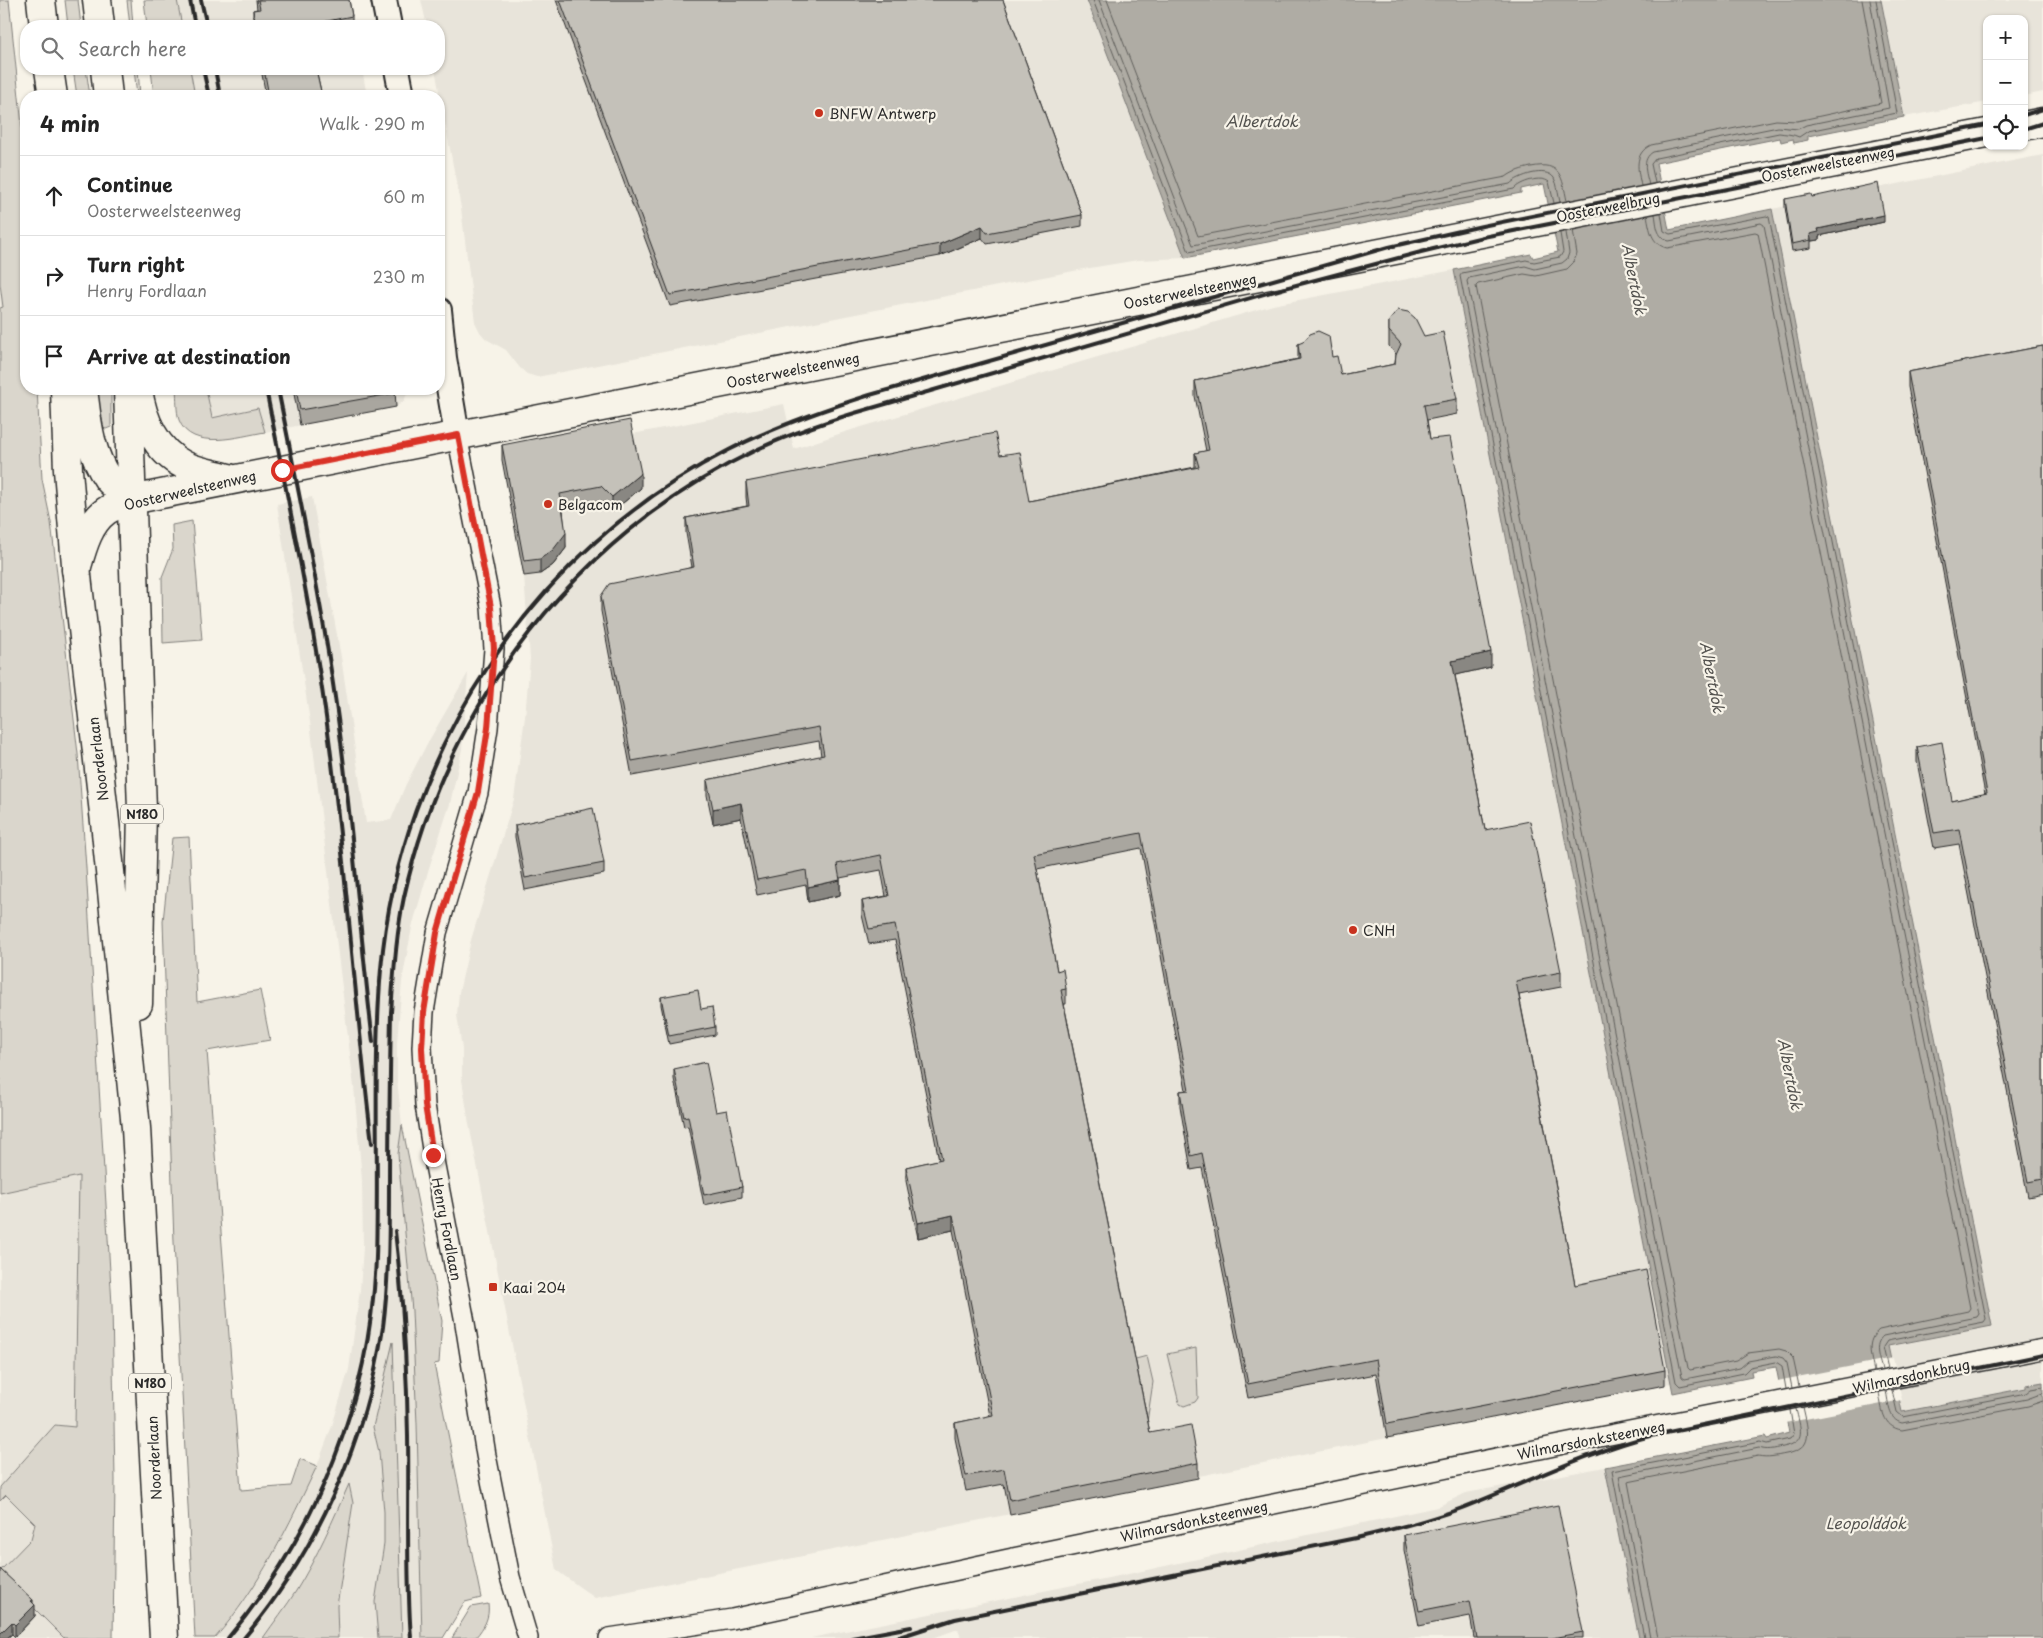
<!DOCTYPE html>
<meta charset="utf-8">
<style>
body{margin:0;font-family:"Playpen Sans",sans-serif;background:#f2f2f2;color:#222}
.controls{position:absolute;right:15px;top:15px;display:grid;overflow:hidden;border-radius:10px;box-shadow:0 1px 4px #0004}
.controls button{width:45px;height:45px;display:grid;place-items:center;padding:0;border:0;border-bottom:1px solid #e0e0e0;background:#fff;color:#222;font:25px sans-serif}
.stop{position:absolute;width:15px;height:15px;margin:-11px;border:4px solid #d93025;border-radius:50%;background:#fff}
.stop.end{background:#d93025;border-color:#fff;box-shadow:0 1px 5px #0008}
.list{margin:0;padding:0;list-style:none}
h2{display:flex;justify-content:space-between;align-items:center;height:65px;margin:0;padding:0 20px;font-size:21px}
h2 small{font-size:16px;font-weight:400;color:#767676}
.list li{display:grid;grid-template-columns:32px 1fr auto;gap:15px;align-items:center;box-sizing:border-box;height:80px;padding:0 20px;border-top:1px solid #e0e0e0}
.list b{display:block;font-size:19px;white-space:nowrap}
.list p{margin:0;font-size:16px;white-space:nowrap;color:#767676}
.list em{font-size:16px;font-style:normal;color:#767676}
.icon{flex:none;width:28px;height:28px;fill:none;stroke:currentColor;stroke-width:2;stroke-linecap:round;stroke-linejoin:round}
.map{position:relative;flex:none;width:2043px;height:1638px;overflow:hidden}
.search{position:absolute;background:#fff;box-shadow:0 1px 4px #0004;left:20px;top:20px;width:425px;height:55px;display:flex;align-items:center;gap:12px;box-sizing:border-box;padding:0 18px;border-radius:20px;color:#767676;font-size:19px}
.panel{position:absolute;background:#fff;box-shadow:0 1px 4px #0004;left:20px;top:90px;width:425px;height:305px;border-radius:20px}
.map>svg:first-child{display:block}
</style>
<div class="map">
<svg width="2043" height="1638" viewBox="0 0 2043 1638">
<rect width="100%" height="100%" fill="#f7f3e8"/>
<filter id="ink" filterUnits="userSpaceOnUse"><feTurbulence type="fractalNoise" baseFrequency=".02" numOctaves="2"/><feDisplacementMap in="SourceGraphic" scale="10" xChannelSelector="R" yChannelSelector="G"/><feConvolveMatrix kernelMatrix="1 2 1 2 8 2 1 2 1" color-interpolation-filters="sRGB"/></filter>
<g filter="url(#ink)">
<path fill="#e8e4da" d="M 177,0 L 349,0 L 354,26 L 182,26 Z
M 421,0 L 1087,0 L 1185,258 L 1138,260 L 1084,269 L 537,377 L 527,374 L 520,368 L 506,350 L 486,339 L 480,332 L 475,322 L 461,208 L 435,69 L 439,69 L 439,26 L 427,26 Z
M 1881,0 L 2043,0 L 2043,92 L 2024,96 L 2024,19 L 1987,19 L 1987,102 L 1904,117 Z
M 0,40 L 26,389 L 37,406 L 42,479 L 79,1175 L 72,1638 L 0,1638 Z
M 190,69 L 362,69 L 367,96 L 195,96 Z
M 2043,155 L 2043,1382 L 2027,1385 L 2026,1388 L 1902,1412 L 1888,1346 L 1992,1325 L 1772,209 Z
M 1454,270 L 1671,1383 L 1387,1438 L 595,1598 L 556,1570 L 469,1124 L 462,1080 L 462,1049 L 457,1015 L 459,992 L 471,940 L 514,799 L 525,717 L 530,659 L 524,576 L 502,460 L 784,404 L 794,449 L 848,431 L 1273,305 Z
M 206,389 L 409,389 L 404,401 L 396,407 L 265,432 L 258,408 L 212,418 Z
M 312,497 L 341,657 L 366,823 L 391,820 L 406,784 L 427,744 L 468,673 L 462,749 L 450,804 L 429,868 L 412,927 L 402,981 L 397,1043 L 397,1079 L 402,1125 L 398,1154 L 412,1311 L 415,1368 L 422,1638 L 402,1638 L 393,1344 L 373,1427 L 379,1452 L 384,1512 L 384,1544 L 375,1602 L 378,1638 L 338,1638 L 337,1606 L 353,1503 L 349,1485 L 313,1561 L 296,1591 L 263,1638 L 215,1638 L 244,1600 L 260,1574 L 294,1515 L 317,1466 L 332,1426 L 349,1369 L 360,1290 L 363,1247 L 362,1180 L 354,1087 L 310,722 L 277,504 Z
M 1605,1467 L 1639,1638 L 961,1638 L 958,1629 L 933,1638 L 811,1638 L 1133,1573 L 1437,1507 L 1466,1493 Z"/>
<path fill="#dad6cc" stroke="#82807c" d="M 0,0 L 9,0 L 26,165 L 26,389 L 37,389 L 42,479 L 51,522 L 78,754 L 86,868 L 112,1305 L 115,1480 L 113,1638 L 64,1638 L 0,1574 L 0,1571 L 31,1539 L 35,1524 L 6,1495 L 0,1501 L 0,1487 L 55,1425 L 75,1427 L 79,1176 L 0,1193 L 0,308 L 3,307 L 0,284 Z
M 65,0 L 78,0 L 81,26 L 68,26 Z
M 127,0 L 131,0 L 133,26 L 130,26 Z
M 144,0 L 177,0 L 182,26 L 147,26 Z
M 73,69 L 86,69 L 90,96 L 77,96 Z
M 134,69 L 138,69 L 140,96 L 137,96 Z
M 151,69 L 190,69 L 195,96 L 154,96 Z
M 98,389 L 111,389 L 111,427 L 106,429 L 100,427 Z
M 176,389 L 206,389 L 212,418 L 258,408 L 265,432 C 240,436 191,452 179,420 C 176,410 177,399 176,389 Z
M 192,521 L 202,640 L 163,643 L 162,577 L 173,549 L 172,525 Z
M 189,837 L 197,1002 L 260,990 L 270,1040 L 207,1051 L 241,1490 L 291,1486 L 300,1459 L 317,1466 C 289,1525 259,1588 215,1638 L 195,1638 L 174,1242 L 163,921 L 172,838 Z
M 402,1125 L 442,1321 L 439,1363 L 434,1364 L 481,1598 L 465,1602 L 443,1638 L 422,1638 L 417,1424 L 412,1311 L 398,1154 Z
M 393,1342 L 402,1638 L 378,1638 L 375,1602 L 384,1544 L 384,1512 L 379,1452 L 373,1427 Z
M 1196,1348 L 1198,1398 L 1195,1402 L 1184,1406 L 1180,1404 L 1178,1399 L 1167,1354 Z
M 1147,1356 L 1153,1382 L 1146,1429 L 1132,1360 Z
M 349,1484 L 353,1503 L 337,1606 L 338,1638 L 263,1638 C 274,1622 286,1607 296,1591 C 317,1557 333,1520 349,1484 Z
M 488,1604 C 490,1618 484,1627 476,1637 L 452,1638 L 471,1607 Z"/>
<path fill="#afaca4" stroke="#7a7874" d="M 1087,0 L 1881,0 L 1904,117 L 1808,136 L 1808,140 L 1794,143 L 1793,139 L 1781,142 L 1780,138 L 1656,163 L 1669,230 L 1772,209 L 1992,1326 L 1888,1346 L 1902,1412 L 2026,1388 L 2026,1385 L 2043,1382 L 2043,1638 L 1639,1638 L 1605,1467 L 1765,1436 L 1767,1439 L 1789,1433 L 1776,1367 L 1751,1371 L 1752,1377 L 1673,1393 L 1671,1383 L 1454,270 L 1531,254 L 1533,258 L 1558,252 L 1544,184 L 1521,189 L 1521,193 L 1185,258 Z"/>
<path fill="#f7f3e8" d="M 1893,1358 L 1902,1400 L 1785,1423 L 1777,1381 Z"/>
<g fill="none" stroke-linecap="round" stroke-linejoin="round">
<path stroke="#605f5b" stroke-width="1" d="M 1093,0 L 1189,252 L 1514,189 C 1520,182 1541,175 1549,182 L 1554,203
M 1099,0 L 1193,245 L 1510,184 C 1518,176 1546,166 1554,178 C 1558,185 1558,195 1560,202
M 1107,0 L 1198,236 L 1506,177 C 1514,171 1522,169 1531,167 C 1561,161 1562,177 1567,201
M 1655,183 L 1651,164 L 1656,158 L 1779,133 C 1785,134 1793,134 1799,137 L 1808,131 L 1897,113 L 1876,0
M 1649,185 C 1646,173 1641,159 1653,152 L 1778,127 L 1798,129 L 1806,125 L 1889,108 L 1870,0
M 1641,186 C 1638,170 1633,154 1651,145 L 1776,120 L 1797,121 L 1881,103 L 1862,0
M 1661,213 L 1664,231 L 1670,234 L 1766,216 L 1769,217 L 1986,1319 L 1984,1322 L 1887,1341 L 1883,1347 L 1888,1369
M 1655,214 C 1657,225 1656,237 1669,241 L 1761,223 L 1764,225 L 1979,1314 L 1977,1317 L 1883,1336 C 1873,1345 1879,1358 1882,1370
M 1647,215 C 1650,230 1651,244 1667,248 L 1755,232 L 1758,233 L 1970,1308 L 1968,1311 L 1879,1330 C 1865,1341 1871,1356 1874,1372
M 1573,230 L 1577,254 L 1573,263 L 1567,269 L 1536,276 L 1524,274 L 1478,284 L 1476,286 L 1688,1368 L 1690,1370 L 1736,1361 L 1748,1353 L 1779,1349 L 1786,1351 L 1793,1358 L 1799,1386
M 1566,232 L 1569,253 L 1567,259 L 1562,263 L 1535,269 L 1525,266 L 1469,278 L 1467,281 L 1682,1377 L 1685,1379 L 1740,1368 L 1748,1361 L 1776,1356 L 1783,1358 L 1787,1363 L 1792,1388
M 1560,233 L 1563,252 L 1560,257 L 1534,262 L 1526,260 L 1462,273 L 1460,276 L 1676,1382 L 1680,1386 L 1744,1373 L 1750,1367 L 1776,1362 L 1782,1366 L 1786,1389
M 1892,1390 L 1897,1412 L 1903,1417 L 2026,1393 L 2031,1389 L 2043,1387
M 1886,1391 C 1889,1403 1888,1420 1902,1423 L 2027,1399 L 2043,1393
M 1879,1392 C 1882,1408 1882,1427 1902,1430 L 2028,1406 L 2043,1401
M 1644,1638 L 1612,1471 L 1760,1442 L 1767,1444 L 1790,1439 L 1794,1434 L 1790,1410
M 1650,1638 L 1619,1476 L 1759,1448 C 1767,1451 1774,1449 1783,1447 C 1808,1442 1800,1428 1796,1409
M 1658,1638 L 1628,1482 L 1758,1456 C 1768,1458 1776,1456 1786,1454 C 1815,1449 1808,1430 1803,1407"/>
<g stroke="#2b2b2b" stroke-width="22">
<path id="minor" d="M 457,435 L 491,607 L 494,649 L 488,728 L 478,793 L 437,933 L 424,1012 L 422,1047 L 425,1105 L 433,1155 L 464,1317 L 486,1455 L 510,1577 L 528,1638
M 609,1638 L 732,1619 L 1013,1558 L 1559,1445 L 2043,1349"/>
</g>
<g stroke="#2b2b2b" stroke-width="28">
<path id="tertiary" d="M 384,0 L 389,26
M 397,69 L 402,96
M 439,310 L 444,358 L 457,435"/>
</g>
<g stroke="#2b2b2b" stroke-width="31">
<path id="secondary" d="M 2024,126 L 2043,122
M 83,389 C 87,420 89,452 108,479 C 115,487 124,493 131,500
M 138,389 C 142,419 156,451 184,465 C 198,472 215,474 229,478
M 76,570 C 82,549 88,524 106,511 C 113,506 124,503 131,500 L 1987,133"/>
</g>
<g stroke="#2b2b2b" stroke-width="31">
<path id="primary" d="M 41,0 L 44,26
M 97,0 L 100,26
M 49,69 L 53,96
M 105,69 L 108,96
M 65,389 L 68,470 L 77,576 L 105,822 L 136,1128 L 164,1638
M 128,389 L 142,810 L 138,1004"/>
</g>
<use href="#minor" stroke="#f7f3e8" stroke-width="19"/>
<use href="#tertiary" stroke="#f7f3e8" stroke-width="24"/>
<use href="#secondary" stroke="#f7f3e8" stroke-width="28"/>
<use href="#primary" stroke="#f7f3e8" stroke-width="28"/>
<path stroke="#2b2b2b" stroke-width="4" d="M 190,0 L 195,26
M 201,0 L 207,26
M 203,69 L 209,96
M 215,69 L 220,96
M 2024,115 L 2043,109
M 2024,129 L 2043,123
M 266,389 C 288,500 312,612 327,724 C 346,864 355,1004 372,1143
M 278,389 C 300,499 323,608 338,719 C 353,827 360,935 373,1042
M 395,1231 C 403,1299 407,1368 408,1436 C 409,1504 406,1571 411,1638
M 228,1638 C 318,1531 371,1397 376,1257 C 379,1161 373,1064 381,969 C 399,753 535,548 729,450 C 774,427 822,410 870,395 L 1389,247 L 1482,226 L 1987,125
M 244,1638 C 318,1550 366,1440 383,1327 C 389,1279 389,1231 389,1183 C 389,1126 390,1069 391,1012 C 394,973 396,935 404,897 C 447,702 578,535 758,449 C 795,432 833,419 872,408 L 1285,288 L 1421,252 L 1483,237 L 1987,138
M 852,1638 L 911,1627
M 896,1638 L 955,1619 L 1356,1538 C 1391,1530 1427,1521 1462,1508 C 1526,1483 1587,1452 1654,1435 L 2043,1355"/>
</g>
<path fill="#a9a69f" stroke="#2b2b2b" d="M 256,0 L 349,0 L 352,16 L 352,26 L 253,26 L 253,10 L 257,9 Z
M 556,0 L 1003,0 L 1082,215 L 1082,226 L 987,244 L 982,238 L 940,256 L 670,306 Z
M 261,69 L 316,69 L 322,96 L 266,96 Z
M 1812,197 L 1884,222 L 1819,236 L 1819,240 L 1811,241 L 1811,248 L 1792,251 L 1785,207 L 1785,199 Z
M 1389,321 L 1424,336 L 1457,399 L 1457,414 L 1427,420 L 1430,439 L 1491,667 L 1455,675 L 1485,830 L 1561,972 L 1561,987 L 1519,995 L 1575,1285 L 1665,1370 L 1665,1385 L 1387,1438 L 1376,1374 L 1248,1398 L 1202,1168 L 1191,1170 L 1180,1106 L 1180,1091 L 1186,1090 L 1141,848 L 1037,869 L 1057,971 L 1066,989 L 1066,1004 L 1064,1004 L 1150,1433 L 1198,1463 L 1198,1478 L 1010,1515 L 1004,1484 L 966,1491 L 955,1438 L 955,1423 L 990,1416 L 953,1230 L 918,1238 L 906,1181 L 906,1167 L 939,1160 L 895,940 L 869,944 L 862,915 L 862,901 L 886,896 L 881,870 L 840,878 L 840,895 L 808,902 L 806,885 L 757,895 L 741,818 L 713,824 L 707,795 L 707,780 L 821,756 L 819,741 L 632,776 L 601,611 L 601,596 L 692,567 L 686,533 L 686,518 L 747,506 L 746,497 L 746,482 L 1000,455 L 1029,501 L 1195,467 L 1195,453 L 1206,451 L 1195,396 L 1195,381 L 1298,359 L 1298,344 L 1332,357 L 1341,375 L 1395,364 L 1396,354 L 1389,346 Z
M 2043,346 L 2043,1194 L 2028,1197 L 1959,844 L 1934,848 L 1917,762 L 1917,747 L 1952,801 L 1985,794 L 1908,387 L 1908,372 Z
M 293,389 L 395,389 L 396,407 L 300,425 Z
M 502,445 L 641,488 L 612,512 L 601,501 L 563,509 L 566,548 L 553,565 L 540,574 L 524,576 L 502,460 Z
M 515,825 L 604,863 L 604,874 L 525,890 L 515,837 Z
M 661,997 L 701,1009 L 715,1027 L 715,1035 L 669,1044 L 661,1005 Z
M 674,1069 L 716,1112 L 742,1187 L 742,1197 L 704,1205 L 688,1126 L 684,1127 L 674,1079 Z
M 1404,1535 L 1583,1632 L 1583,1638 L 1474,1638 L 1470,1616 L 1419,1626 L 1404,1550 Z
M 0,1569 L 33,1603 L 35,1616 L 15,1637 L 12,1634 L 7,1638 L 0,1638 Z"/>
<path fill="#898782" stroke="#2b2b2b" d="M 1884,215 L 1884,222 L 1819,236 L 1819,240 L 1811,241 L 1810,234 L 1818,229 Z
M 982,226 L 982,238 L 940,256 L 940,244 Z
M 641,473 L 641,488 L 612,512 L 612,497 Z
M 566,533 L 566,548 L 553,565 L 540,574 L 540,559 Z
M 1491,652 L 1491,667 L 1452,676 L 1452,661 Z
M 741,803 L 741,818 L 713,824 L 713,809 Z
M 840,880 L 840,895 L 808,902 L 808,887 Z
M 953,1215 L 953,1230 L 918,1238 L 918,1223 Z
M 33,1600 L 33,1607 L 35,1605 L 35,1616 L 15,1637 L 15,1625 Z
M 12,1622 L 12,1634 L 7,1638 L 0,1638 L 0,1634 Z"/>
<path fill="#c4c1b9" stroke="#2b2b2b" d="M 258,0 L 349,0 L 352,16 L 308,25 L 308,26 L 256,26 L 253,10 L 260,9 Z
M 560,0 L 1003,0 L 1082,215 L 987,233 L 982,226 L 940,244 L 670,295 Z
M 264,69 L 316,69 L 322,96 L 269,96 Z
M 1878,183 L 1884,215 L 1818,229 L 1819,232 L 1810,234 L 1811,240 L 1792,244 L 1785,199 L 1811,194 L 1812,197 Z
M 1398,310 L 1408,312 L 1415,318 L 1424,336 L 1443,332 L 1457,399 L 1424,405 L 1430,439 L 1450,437 L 1491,652 L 1452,661 L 1485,830 L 1530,821 L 1561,972 L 1516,981 L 1575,1285 L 1646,1270 L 1665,1370 L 1387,1424 L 1376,1359 L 1248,1384 L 1202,1153 L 1191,1156 L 1180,1091 L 1189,1090 L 1141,833 L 1034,854 L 1057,971 L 1063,969 L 1066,989 L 1061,990 L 1150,1433 L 1191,1425 L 1198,1463 L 1010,1500 L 1004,1469 L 966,1476 L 955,1423 L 993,1415 L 953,1215 L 918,1223 L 906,1167 L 942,1159 L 895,925 L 869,929 L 862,901 L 889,896 L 881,855 L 837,864 L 840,880 L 808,887 L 806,870 L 757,880 L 741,803 L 713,809 L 707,780 L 824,755 L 819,727 L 632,761 L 601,596 L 609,584 L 694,567 L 686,518 L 749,506 L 746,482 L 995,433 L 1000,455 L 1020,452 L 1029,501 L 1199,467 L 1195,453 L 1209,450 L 1195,381 L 1300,359 L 1298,344 L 1303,342 L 1310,334 L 1318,331 L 1329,336 L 1332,357 L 1337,356 L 1341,375 L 1395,364 L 1396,355 L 1401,344 L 1389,331 L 1389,321 Z
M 2043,346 L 2043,1179 L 2028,1182 L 1959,829 L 1934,833 L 1917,747 L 1942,742 L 1952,801 L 1987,793 L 1908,372 Z
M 296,389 L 395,389 L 396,393 L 300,410 Z
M 630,420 L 641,473 L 612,497 L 601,486 L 560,494 L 566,533 L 553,550 L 540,559 L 524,561 L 502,445 Z
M 593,808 L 604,863 L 525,878 L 515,825 Z
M 698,990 L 701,1009 L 712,1007 L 715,1027 L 669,1036 L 661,997 Z
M 706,1062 L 716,1112 L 727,1110 L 742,1187 L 704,1195 L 688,1116 L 684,1117 L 674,1069 Z
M 1558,1505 L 1583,1632 L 1552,1638 L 1477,1638 L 1470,1601 L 1419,1611 L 1404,1535 Z
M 0,1569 L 33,1600 L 31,1601 L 35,1605 L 15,1625 L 12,1622 L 0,1634 Z"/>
</g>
<g fill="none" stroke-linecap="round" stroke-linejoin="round" filter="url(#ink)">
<path stroke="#d93025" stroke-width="6" d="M 282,470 L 458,435 L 491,607 L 494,649 L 488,728 L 478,792 L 437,933 L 424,1012 L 422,1048 L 425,1105 L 433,1155"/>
</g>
<g fill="#c8321e" stroke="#f7f3e8" stroke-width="2">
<circle cx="819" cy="113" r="5"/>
<circle cx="548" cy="504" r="5"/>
<circle cx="1353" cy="930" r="5"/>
<rect x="488" y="1282" width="10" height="10" rx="2.5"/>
</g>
<g text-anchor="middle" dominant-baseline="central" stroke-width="4.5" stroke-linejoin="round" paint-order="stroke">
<g fill="#f7f3e8" stroke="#686764" stroke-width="1">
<rect x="121" y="804.5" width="42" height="19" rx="4"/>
<rect x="129" y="1373.5" width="42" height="19" rx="4"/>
</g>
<g font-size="12" font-weight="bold" fill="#2b2b2b">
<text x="142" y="814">N180</text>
<text x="150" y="1383">N180</text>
</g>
<g font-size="14" fill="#2b2b2b" stroke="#f7f3e8" text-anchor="start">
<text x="829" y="113">BNFW Antwerp</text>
<text x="558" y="504">Belgacom</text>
<text x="1363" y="930">CNH</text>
<text x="503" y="1287">Kaai 204</text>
</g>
<g font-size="14" fill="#2b2b2b" stroke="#f7f3e8">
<text transform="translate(1828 164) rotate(-11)">Oosterweelsteenweg</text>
<text transform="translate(1608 207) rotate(-11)">Oosterweelbrug</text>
<text transform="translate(1190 291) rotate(-11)">Oosterweelsteenweg</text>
<text transform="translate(793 370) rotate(-11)">Oosterweelsteenweg</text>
<text transform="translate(190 490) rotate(-13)">Oosterweelsteenweg</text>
<text transform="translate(98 759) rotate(-97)">Noorderlaan</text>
<text transform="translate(447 1229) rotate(79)">Henry Fordlaan</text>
<text transform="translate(1911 1376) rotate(-12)">Wilmarsdonkbrug</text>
<text transform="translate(1591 1440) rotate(-11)">Wilmarsdonksteenweg</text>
<text transform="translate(154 1458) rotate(-93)">Noorderlaan</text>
<text transform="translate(1194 1521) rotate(-12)">Wilmarsdonksteenweg</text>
</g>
<g font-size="15" font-style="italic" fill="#53524f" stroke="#f7f3e8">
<text x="1262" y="120">Albertdok</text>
<text transform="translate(1635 279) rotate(79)">Albertdok</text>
<text transform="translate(1713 677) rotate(79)">Albertdok</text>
<text transform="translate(1791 1074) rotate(79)">Albertdok</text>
<text x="1866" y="1522">Leopolddok</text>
</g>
</g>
</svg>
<div class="controls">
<button>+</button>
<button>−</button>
<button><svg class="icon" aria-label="locate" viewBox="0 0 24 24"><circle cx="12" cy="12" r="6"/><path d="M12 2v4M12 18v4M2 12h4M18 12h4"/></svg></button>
</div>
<div class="stop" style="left:282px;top:470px"></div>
<div class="stop end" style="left:433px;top:1155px"></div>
<div class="search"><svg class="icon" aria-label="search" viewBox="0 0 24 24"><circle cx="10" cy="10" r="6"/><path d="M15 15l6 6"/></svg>Search here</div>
<section class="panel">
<h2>4 min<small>Walk · 290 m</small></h2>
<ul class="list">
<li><svg class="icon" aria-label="ahead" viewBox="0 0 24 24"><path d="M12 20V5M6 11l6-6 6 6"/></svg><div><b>Continue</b><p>Oosterweelsteenweg</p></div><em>60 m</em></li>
<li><svg class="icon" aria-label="right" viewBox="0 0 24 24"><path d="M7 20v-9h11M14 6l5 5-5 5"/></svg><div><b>Turn right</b><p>Henry Fordlaan</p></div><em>230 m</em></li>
<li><svg class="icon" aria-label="arrive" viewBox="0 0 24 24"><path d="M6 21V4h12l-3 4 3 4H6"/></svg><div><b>Arrive at destination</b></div></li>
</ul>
</section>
</div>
